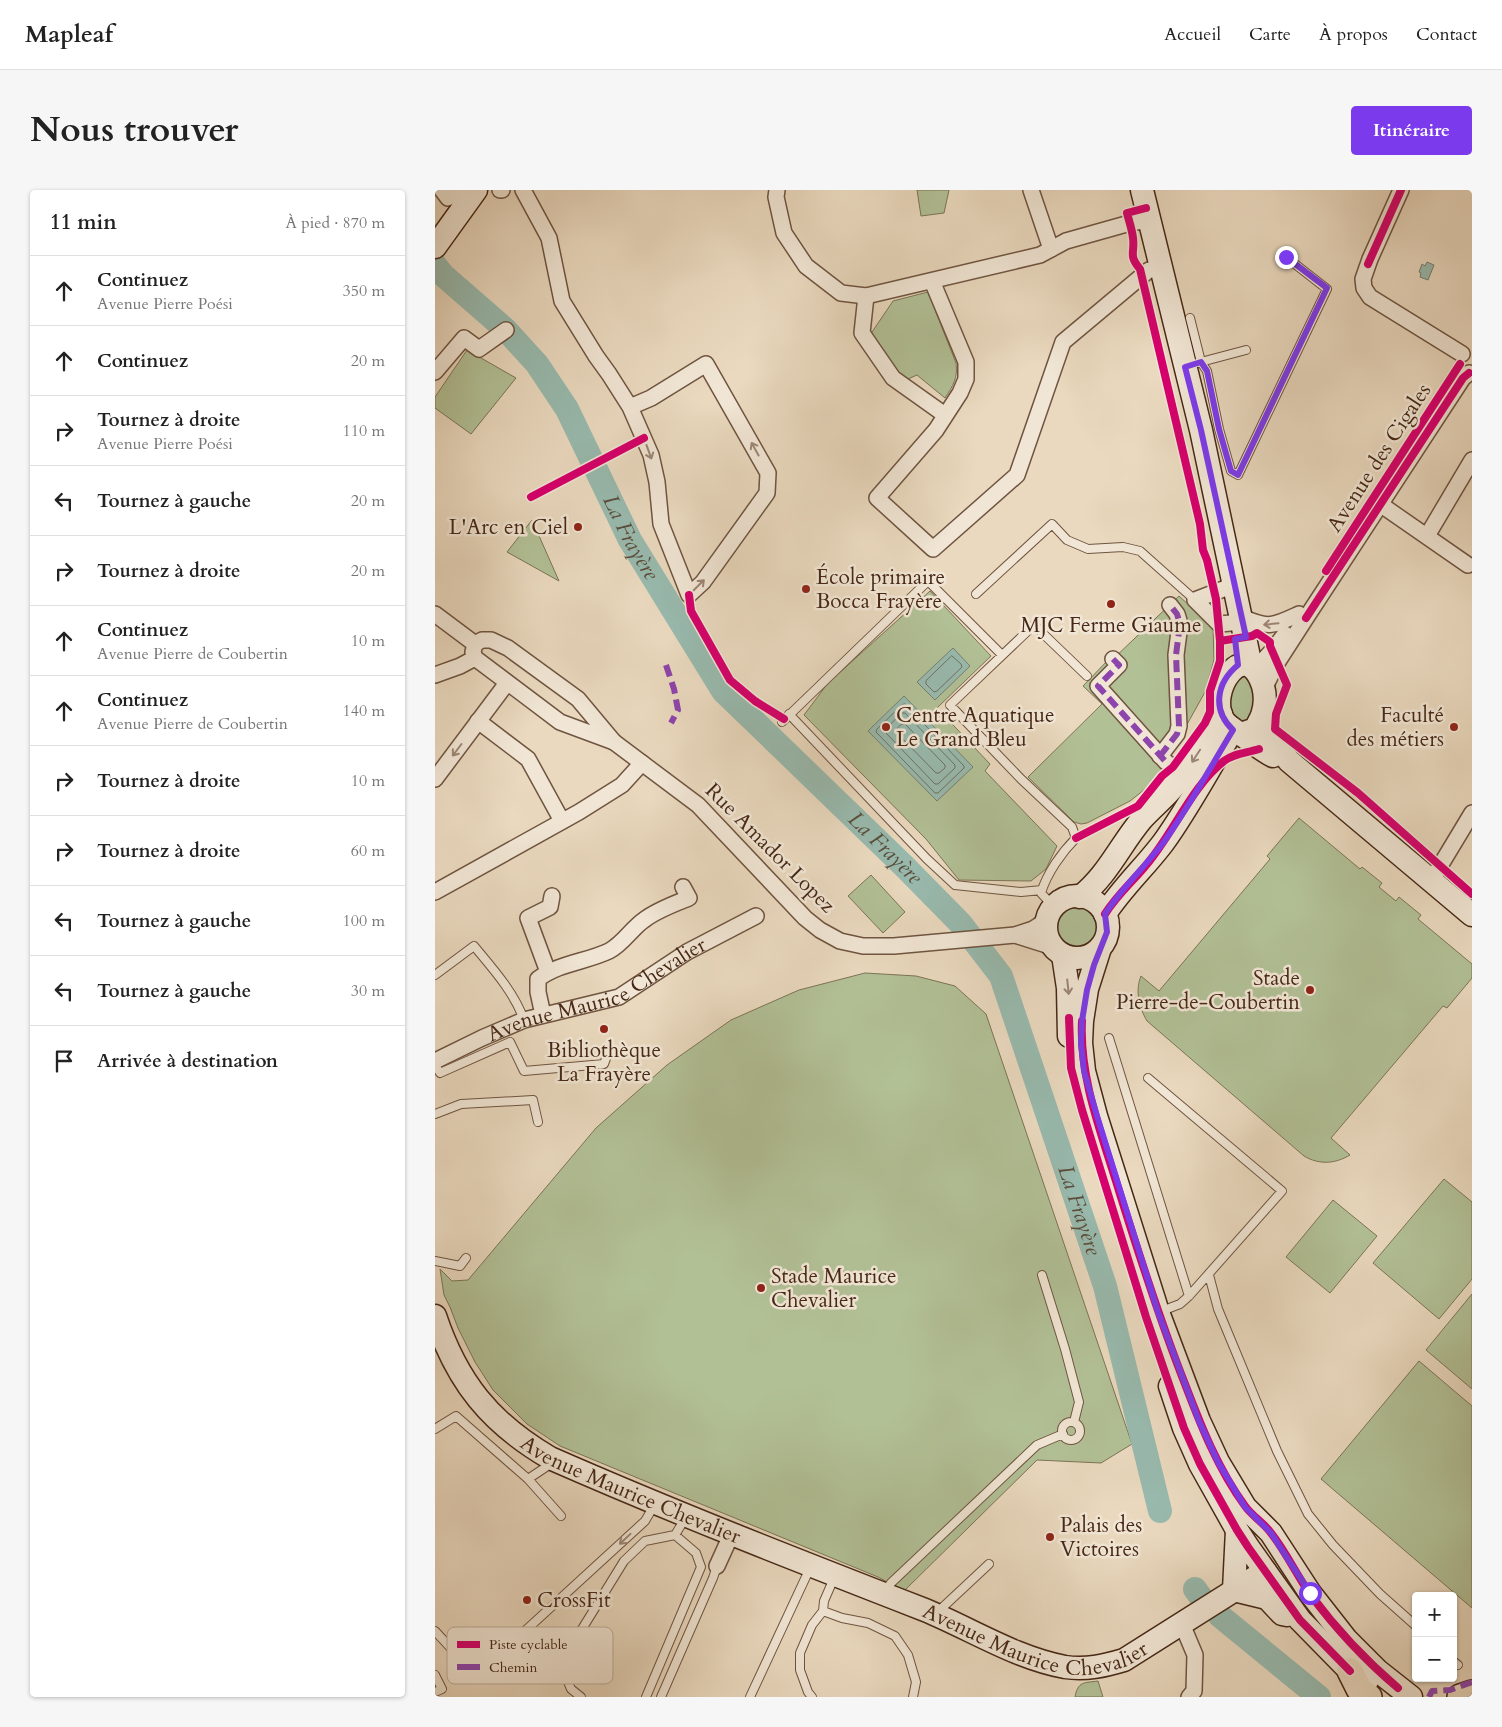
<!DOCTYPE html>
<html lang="fr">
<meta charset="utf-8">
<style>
body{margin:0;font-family:Cardo,serif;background:#f6f6f6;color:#222}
.controls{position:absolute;right:15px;bottom:15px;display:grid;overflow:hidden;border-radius:5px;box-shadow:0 1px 4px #0004}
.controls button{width:45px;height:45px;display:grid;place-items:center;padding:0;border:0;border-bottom:1px solid #e0e0e0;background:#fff;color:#222;font:25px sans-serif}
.stop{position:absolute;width:15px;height:15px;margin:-11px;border:4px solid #7c3aed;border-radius:50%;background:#fff}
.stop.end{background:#7c3aed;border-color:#fff;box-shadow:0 1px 5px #0008}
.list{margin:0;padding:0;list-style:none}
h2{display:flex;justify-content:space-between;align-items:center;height:65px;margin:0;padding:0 20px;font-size:21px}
h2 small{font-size:16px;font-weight:400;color:#767676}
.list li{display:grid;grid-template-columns:32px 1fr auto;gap:15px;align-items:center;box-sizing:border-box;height:70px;padding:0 20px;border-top:1px solid #e0e0e0}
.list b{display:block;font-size:19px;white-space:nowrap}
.list p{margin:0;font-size:16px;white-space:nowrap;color:#767676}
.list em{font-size:16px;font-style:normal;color:#767676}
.icon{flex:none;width:28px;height:28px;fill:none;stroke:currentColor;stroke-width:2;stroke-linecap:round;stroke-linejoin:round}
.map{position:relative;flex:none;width:1037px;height:1507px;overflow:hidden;border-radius:5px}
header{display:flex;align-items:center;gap:30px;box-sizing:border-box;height:70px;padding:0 25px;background:#fff;border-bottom:1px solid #e0e0e0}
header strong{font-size:24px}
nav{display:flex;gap:28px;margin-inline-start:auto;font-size:18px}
.intro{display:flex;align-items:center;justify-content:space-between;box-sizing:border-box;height:120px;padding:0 30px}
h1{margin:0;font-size:35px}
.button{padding:12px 22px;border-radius:5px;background:#7c3aed;color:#fff;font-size:18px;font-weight:700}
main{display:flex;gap:30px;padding:0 30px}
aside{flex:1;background:#fff;border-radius:5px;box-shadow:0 1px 4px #0004}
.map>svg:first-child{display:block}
</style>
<header>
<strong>Mapleaf</strong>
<nav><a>Accueil</a><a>Carte</a><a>À propos</a><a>Contact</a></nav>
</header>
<div class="intro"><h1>Nous trouver</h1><a class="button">Itinéraire</a></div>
<main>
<aside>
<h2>11 min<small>À pied · 870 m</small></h2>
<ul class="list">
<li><svg class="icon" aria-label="ahead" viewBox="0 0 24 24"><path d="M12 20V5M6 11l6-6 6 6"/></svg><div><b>Continuez</b><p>Avenue Pierre Poési</p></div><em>350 m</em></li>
<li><svg class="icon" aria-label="ahead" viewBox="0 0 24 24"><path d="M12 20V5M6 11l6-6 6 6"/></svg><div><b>Continuez</b></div><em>20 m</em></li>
<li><svg class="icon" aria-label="right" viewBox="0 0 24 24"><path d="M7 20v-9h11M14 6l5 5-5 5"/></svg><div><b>Tournez à droite</b><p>Avenue Pierre Poési</p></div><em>110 m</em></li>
<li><svg class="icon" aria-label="left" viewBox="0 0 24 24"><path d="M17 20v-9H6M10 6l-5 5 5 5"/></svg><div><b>Tournez à gauche</b></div><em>20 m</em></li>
<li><svg class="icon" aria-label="right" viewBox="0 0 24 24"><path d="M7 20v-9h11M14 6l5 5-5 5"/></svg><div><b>Tournez à droite</b></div><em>20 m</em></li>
<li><svg class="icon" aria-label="ahead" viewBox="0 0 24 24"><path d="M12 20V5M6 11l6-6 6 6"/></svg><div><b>Continuez</b><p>Avenue Pierre de Coubertin</p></div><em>10 m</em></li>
<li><svg class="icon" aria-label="ahead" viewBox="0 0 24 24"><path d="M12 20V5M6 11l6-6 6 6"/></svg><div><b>Continuez</b><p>Avenue Pierre de Coubertin</p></div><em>140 m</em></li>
<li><svg class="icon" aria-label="right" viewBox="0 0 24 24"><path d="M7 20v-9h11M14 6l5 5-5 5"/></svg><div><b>Tournez à droite</b></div><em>10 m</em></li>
<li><svg class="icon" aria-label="right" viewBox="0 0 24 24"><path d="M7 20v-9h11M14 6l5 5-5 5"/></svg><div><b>Tournez à droite</b></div><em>60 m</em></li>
<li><svg class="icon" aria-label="left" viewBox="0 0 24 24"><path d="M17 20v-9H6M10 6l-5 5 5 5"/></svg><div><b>Tournez à gauche</b></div><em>100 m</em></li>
<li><svg class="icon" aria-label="left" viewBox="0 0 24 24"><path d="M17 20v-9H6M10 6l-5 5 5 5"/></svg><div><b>Tournez à gauche</b></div><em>30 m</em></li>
<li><svg class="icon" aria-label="arrive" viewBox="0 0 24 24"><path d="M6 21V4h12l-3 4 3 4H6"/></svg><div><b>Arrivée à destination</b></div></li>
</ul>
</aside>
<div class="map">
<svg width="1037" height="1507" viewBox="0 0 1037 1507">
<rect width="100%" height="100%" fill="#ead9bf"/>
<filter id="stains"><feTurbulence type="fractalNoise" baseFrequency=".004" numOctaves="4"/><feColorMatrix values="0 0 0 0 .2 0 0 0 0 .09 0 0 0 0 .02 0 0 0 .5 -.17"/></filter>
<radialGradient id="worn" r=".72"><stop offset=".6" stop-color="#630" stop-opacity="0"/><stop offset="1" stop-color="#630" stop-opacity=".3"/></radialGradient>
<path fill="#b2c096" stroke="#7c7456" d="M 482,0 L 514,0 L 509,23 L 486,26 Z
M 493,102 L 521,173 C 523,188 518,196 510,208 L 482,185 L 473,189 L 468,189 L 435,145 L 458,111 Z
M 32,160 L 81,188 L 36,244 L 0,218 L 0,207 Z
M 97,330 L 124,391 L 72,362 Z
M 495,401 L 556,466 L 502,518 L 555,574 L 550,581 L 622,656 L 611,679 L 596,691 L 524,690 L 491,649 L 369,525 L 393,493 Z
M 744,406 L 778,437 L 779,470 L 770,502 L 729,576 L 714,596 L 695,611 L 652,633 L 646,634 L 639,632 L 593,587 L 667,514 L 648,496 L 674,469 L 676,471 Z
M 804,483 L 821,493 L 817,527 L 810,532 L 803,531 L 799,528 L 794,512 Z
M 864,628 L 925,679 L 927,677 L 947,693 L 944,697 L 961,711 L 964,707 L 986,725 L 983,729 L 1037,774 L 1037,788 L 1012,818 L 1008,816 L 896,948 L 915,965 C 900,974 884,975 869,966 L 712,831 C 704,817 700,801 706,786 L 724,801 L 835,669 L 832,666 Z
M 436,685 L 470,722 L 448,743 L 413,706 Z
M618 737a24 24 0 1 1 48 0a24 24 0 1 1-48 0Z
M 430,783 L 481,786 L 520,796 L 551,824 L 697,1254 L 666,1273 L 602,1270 L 469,1401 L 443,1387 L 125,1256 L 92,1234 L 58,1200 L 40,1172 L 23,1138 L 15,1117 L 9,1105 L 5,1079 L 17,1091 L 33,1090 L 161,938 L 232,875 L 296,830 L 364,800 Z
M 1009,989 L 1037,1012 L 1037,1089 L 1004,1129 L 938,1073 Z
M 898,1010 L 942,1046 L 895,1103 L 851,1067 Z
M 1037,1104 L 1037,1199 L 991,1160 Z
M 984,1171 L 1037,1216 L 1037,1418 L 886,1289 Z
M 663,1491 L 668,1507 L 640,1507 C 643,1491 649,1493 663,1491 Z"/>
<path fill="#98baae" stroke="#777f71" d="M 992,72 L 999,75 L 993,90 L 985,87 L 986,83 L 984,82 L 987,74 L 990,76 Z
M 518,458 L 535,476 L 500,510 L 482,492 Z
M 469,506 L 538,577 L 502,611 L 433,541 Z"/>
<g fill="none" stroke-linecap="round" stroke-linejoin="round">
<path stroke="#6f7062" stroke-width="1" d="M 517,466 L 526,474 L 527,477 L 502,501 L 499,502 L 491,494 L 491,491 Z
M 470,514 L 529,576 L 529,578 L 503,603 L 500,603 L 441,542 L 442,539 L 467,515 Z
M 467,523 L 470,523 L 520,575 L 520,578 L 503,594 L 500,594 L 450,542 L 451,539 Z
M 467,534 L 470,534 L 510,575 L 510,578 L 504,583 L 501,583 L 461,542 L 461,540 Z"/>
<path stroke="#98baae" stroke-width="14" d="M 0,82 L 8,85"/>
<g stroke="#98baae" stroke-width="24">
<path id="s1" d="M 0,75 L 8,85 L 71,140 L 102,174 L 132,219 L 195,350 L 288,501 L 470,677 L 526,734 L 566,786 L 670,1096 L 725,1321"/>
<path d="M 760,1399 L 765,1406"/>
<path d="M 785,1426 L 884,1507"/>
</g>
<g stroke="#6f5440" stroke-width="10">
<path id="lane" d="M 755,128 L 766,172 L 772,181 L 784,239 L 796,281 L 803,285 L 892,99 L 851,67
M 762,173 L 811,160
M 541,404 L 617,334 L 632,350 L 653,359 L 688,357 L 705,361 L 760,410
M 354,524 L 492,669 L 520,695 L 586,702 L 607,700
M 347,532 L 493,391 L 567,465
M 619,717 L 606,703 C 612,683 627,662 641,648 L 637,637 L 586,589 L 515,515 L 599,435 L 652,486
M 0,785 L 39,756 C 58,779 79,802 89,830
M 674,848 L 754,1106
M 0,875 L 5,883 L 75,852 L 89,881 L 169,874 L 173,863
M 0,924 L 26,914 L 98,910 L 103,932
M 0,1071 L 25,1076 L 31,1068
M 607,1085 L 630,1159 L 644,1212 L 639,1232
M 774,1085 L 783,1119 L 842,1261 L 873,1324 L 898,1355 L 945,1404 L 981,1436
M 711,1127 L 745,1114 L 754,1106 L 847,1001 L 713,888
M627 1241a9 9 0 1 1 18 0a9 9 0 1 1-18 0Z
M 0,1239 L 21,1226 L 93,1289 L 126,1326
M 93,1289 L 111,1277 L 114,1269
M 449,1402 L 456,1393 L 602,1255 L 628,1244
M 388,1421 L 407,1428 L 433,1433 L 460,1446 L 473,1465 L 481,1492 L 478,1507
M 503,1424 L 508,1417 L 554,1374
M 0,1441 L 36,1480 L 43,1484 L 210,1331 L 220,1314
M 1018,1471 L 1023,1475
M 0,1485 L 7,1499 L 0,1502
M 146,1507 L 136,1499 L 128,1480 L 139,1452 L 189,1371 L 210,1351 L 240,1345 L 251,1327
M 211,1507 L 266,1377 L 261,1363 L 240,1345
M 226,1507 L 278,1388 L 282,1376
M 315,1507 L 375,1378
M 377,1507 L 373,1502 L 365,1480 L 365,1463 L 377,1435 L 388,1421 L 389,1411 L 399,1388"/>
</g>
<g stroke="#6f5440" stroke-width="18">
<g id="street">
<path d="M 7,0 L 13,8 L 24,0"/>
<path d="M 65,0 L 67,0"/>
<path d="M 88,0 L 114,48 L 127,111 L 161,166 L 174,184 L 195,217 L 216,265 L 222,292 L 226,334 L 254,405 L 268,392 L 332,303 L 333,283 L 271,174 L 216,208 L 195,217"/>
<path d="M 342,0 L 341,7 L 349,43 L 371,76 L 406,103 L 431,106 L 605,65 L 631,51 L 695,33 L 714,30"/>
<path d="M 596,0 L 616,59"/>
<path d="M 966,0 L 935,69 L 928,89 L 929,98 L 935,107 L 1027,164"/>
<path d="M 497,91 L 531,172 L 531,189 L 525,203 L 501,240 L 442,308 L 498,359 L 582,285 L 628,152 L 714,80"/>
<path d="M 431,106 L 427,143 L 458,188 L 510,225"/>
<path d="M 0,182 L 29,148 L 44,159 L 71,140"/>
<path d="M 945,314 L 1033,375"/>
<path d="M 992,346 L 1037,270"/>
<path d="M 791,398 L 760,410 L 784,434 L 796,433"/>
<path d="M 0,424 L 40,454"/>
<path d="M 807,427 C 834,439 838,436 864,424"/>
<path d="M 47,450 L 56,450 L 73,458 L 143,509 L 179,552 L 125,532 L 40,468 L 38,462 L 40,454 Z"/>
<path d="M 678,469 L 684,475 L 663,496 L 731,572 L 738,577"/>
<path d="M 820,479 L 837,461 L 850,444"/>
<path d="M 0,485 L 25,476 L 40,468"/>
<path d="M 829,499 L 842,473 L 871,428 L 1028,188 L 1034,183"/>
<path d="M 43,531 L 93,569 L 127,631"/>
<path d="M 179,552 L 263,615 L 370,728 L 385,740 L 405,751 L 428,756 L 459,756 L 580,745 L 598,739 L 612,730"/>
<path d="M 725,566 L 742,544 L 744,536 L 741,465 L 745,434 L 742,424 L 735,415"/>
<path d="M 0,589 L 72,493"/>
<path d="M 996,691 L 1037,623"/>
<path d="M 0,702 L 144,622 L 187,595 L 207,573"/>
<path d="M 580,745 L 618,757"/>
<path d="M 113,782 L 93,728 L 115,717 L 117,706"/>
<path d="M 108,825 L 103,802 L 103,789 C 124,773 151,772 174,761 C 188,754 197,738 209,730 C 222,720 239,714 254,708 L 248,697"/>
<path id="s2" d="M 0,871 L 47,848 L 89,830 L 184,807 L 252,762 L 321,726"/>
<path d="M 282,1376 L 297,1343"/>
<path d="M 747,1434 L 760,1465 L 759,1501 L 754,1507"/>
</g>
</g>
<g stroke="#462715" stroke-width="25">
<g id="secondary">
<path d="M 707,0 L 766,240 L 816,476"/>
<path d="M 0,57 L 41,0"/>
<path d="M 824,532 C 828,553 843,555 854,571 L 1037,725"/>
<path d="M 806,544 L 820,539 C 829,526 832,511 828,496 C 811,443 770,502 789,531 C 794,537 800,540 807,545 C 817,552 826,560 838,566"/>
<circle cx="642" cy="737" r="31"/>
<path d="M 645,707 C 673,685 685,655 707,629 C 716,619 726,611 735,601 C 752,582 776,548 786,524"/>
<path d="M 670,724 C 687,698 709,678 728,653 C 754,617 774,578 798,540"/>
<path d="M 665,758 L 652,799 L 647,831 L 646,853 L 649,881 L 661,926 L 723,1122 L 764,1231 L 783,1272 L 810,1317 L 836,1343 L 875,1403 L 911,1449 L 943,1481 L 976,1507"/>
<path d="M 628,765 L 633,798 L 634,846"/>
<path id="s3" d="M 0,1126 C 22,1192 55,1233 115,1268 C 238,1322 364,1371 490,1420 C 536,1439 581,1468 630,1477 C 651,1480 669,1476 689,1470 L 830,1381"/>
<path d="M 735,1196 L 749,1238 L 765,1274 L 802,1340 L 813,1357 L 865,1430 L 915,1481 L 932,1491"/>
<path d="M 799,1400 L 832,1408 L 847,1424 L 852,1425"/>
<path d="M 799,1400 L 802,1340"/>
</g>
</g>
<g stroke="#462715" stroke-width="28">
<path id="primary" d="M 915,1481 L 924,1499 L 934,1507
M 1025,1507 L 1037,1503"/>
</g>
<use href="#lane" stroke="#f1e6d5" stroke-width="8"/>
<use href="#street" stroke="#f1e6d5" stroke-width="15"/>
<use href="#secondary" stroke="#f1e6d5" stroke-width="22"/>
<use href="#primary" stroke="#ead9bf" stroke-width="25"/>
<path stroke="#8e44ad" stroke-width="6" stroke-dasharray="12 6" stroke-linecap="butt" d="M 678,469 L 684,475 L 663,496 L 731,572 L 738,577
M 231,475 L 239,499 L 243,520 L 236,533
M 725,566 L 742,544 L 744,536 L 741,465 L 745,434 L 742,424 L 735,415
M 994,1507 L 997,1501 L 1015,1500 L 1037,1492"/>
<g stroke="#f1e6d5" stroke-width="11">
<path id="cycleway" d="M 933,74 L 966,0
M 96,307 L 209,248
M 891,381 L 1025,174
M 254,405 L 256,421 L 295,490 L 320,511 L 349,529
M 871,428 L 1028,188 L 1034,183
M 785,451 L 817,446 L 822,443 L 835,452 L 835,456 L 852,495 L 841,524 L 840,539 L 923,603 L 1037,704
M 641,648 L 703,616 L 727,586 L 738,577 L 770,533 L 775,522 L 775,501 L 785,471 L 785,451 L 781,409 L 772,370 L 768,360 L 765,334 L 705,79 C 693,65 700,63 698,48 C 697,39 694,31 692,23 L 711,18
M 670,724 C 684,702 701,689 716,669 C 740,639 759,594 789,571 C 799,563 812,563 824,559
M 634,828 L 636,878 L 647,920 L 711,1127 L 749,1238 L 765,1274 L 802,1340 L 813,1357 L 865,1430 L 915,1481
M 647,831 C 644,890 668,947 685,1004 C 705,1068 725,1131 750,1194 C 766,1236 783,1279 810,1316 C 817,1326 829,1333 836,1343 C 851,1362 861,1384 875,1404 C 901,1439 930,1470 963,1498"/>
</g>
<use href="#cycleway" stroke="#d6006c" stroke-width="8"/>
</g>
<defs><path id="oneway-shaft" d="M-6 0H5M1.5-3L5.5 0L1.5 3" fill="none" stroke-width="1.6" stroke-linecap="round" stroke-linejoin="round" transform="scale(1.25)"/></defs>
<g stroke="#9c8675">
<use href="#oneway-shaft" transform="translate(320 259) rotate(-119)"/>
<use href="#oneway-shaft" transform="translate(214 262) rotate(70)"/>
<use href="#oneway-shaft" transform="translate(264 395) rotate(-45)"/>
<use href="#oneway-shaft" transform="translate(836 434) rotate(174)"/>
<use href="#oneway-shaft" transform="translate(22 560) rotate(127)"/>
<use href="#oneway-shaft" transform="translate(761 566) rotate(123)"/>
<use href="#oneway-shaft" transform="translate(633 797) rotate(84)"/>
<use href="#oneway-shaft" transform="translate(190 1349) rotate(137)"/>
</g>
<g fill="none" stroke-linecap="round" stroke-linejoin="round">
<path stroke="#7c3aed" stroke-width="6" d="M 851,67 L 892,98 L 803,285 L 796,281 L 784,239 L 772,181 L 766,172 L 750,177 L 766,240 L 811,447 L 800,449 L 803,475 C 781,493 777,520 798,540 C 775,578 754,617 728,653 C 709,678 687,698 670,724 L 672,742 L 659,775 L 652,800 L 647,831 L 646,853 L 649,881 L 662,926 L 723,1122 L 764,1231 L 783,1272 L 810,1317 L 836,1343 L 875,1403"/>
</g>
<g fill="#8f2418" stroke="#f1e6d5" stroke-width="2">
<circle cx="143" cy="337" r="5"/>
<circle cx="371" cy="399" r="5"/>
<circle cx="676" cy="414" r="5"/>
<circle cx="451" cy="537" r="5"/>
<circle cx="1019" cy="537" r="5"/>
<circle cx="875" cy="800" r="5"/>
<circle cx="169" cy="839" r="5"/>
<circle cx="326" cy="1098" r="5"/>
<circle cx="615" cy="1347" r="5"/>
<circle cx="92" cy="1410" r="5"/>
</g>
<g text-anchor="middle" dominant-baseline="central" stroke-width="5" stroke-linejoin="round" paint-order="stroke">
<g font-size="21" fill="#462715" stroke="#f1e6d5">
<text transform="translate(944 268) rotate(-57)">Avenue des Cigales</text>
<text transform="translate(335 658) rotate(45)">Rue Amador Lopez</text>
<text stroke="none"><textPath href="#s2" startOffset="178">Avenue Maurice Chevalier</textPath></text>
<text stroke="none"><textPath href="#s3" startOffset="274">Avenue Maurice Chevalier</textPath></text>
<text stroke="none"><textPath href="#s3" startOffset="710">Avenue Maurice Chevalier</textPath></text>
</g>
<g font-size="21" fill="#462715" stroke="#f1e6d5" text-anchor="start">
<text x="133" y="337" text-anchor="end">L'Arc en Ciel</text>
<text x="381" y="387">École primaire<tspan x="381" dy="24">Bocca Frayère</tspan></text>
<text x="676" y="435" text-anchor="middle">MJC Ferme Giaume</text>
<text x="461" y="525">Centre Aquatique<tspan x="461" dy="24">Le Grand Bleu</tspan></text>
<text x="1009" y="525" text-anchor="end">Faculté<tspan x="1009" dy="24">des métiers</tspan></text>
<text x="865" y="788" text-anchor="end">Stade<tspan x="865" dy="24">Pierre-de-Coubertin</tspan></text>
<text x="169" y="860" text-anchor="middle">Bibliothèque<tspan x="169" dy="24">La Frayère</tspan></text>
<text x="336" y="1086">Stade Maurice<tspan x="336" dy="24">Chevalier</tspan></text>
<text x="625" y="1335">Palais des<tspan x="625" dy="24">Victoires</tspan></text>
<text x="102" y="1410">CrossFit</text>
</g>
<g font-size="22" font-style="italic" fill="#5a4c3b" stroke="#f1e6d5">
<text stroke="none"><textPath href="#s1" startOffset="340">La Frayère</textPath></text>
<text stroke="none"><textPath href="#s1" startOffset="745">La Frayère</textPath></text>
<text stroke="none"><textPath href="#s1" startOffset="1165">La Frayère</textPath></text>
</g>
</g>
<rect x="12" y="1437" width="166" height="57" rx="8" fill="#f1e6d5" stroke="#bead9b" stroke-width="1"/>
<rect x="22" y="1451" width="23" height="7" fill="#d6006c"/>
<rect x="22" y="1474" width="23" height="6" fill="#8e44ad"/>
<g font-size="14" fill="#462715">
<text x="54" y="1459">Piste cyclable</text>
<text x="54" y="1482">Chemin</text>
</g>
<rect width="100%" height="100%" filter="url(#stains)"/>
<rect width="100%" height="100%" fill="url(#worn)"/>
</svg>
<div class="controls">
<button>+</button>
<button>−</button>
</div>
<div class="stop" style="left:875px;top:1403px"></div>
<div class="stop end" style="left:851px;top:67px"></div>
</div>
</main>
